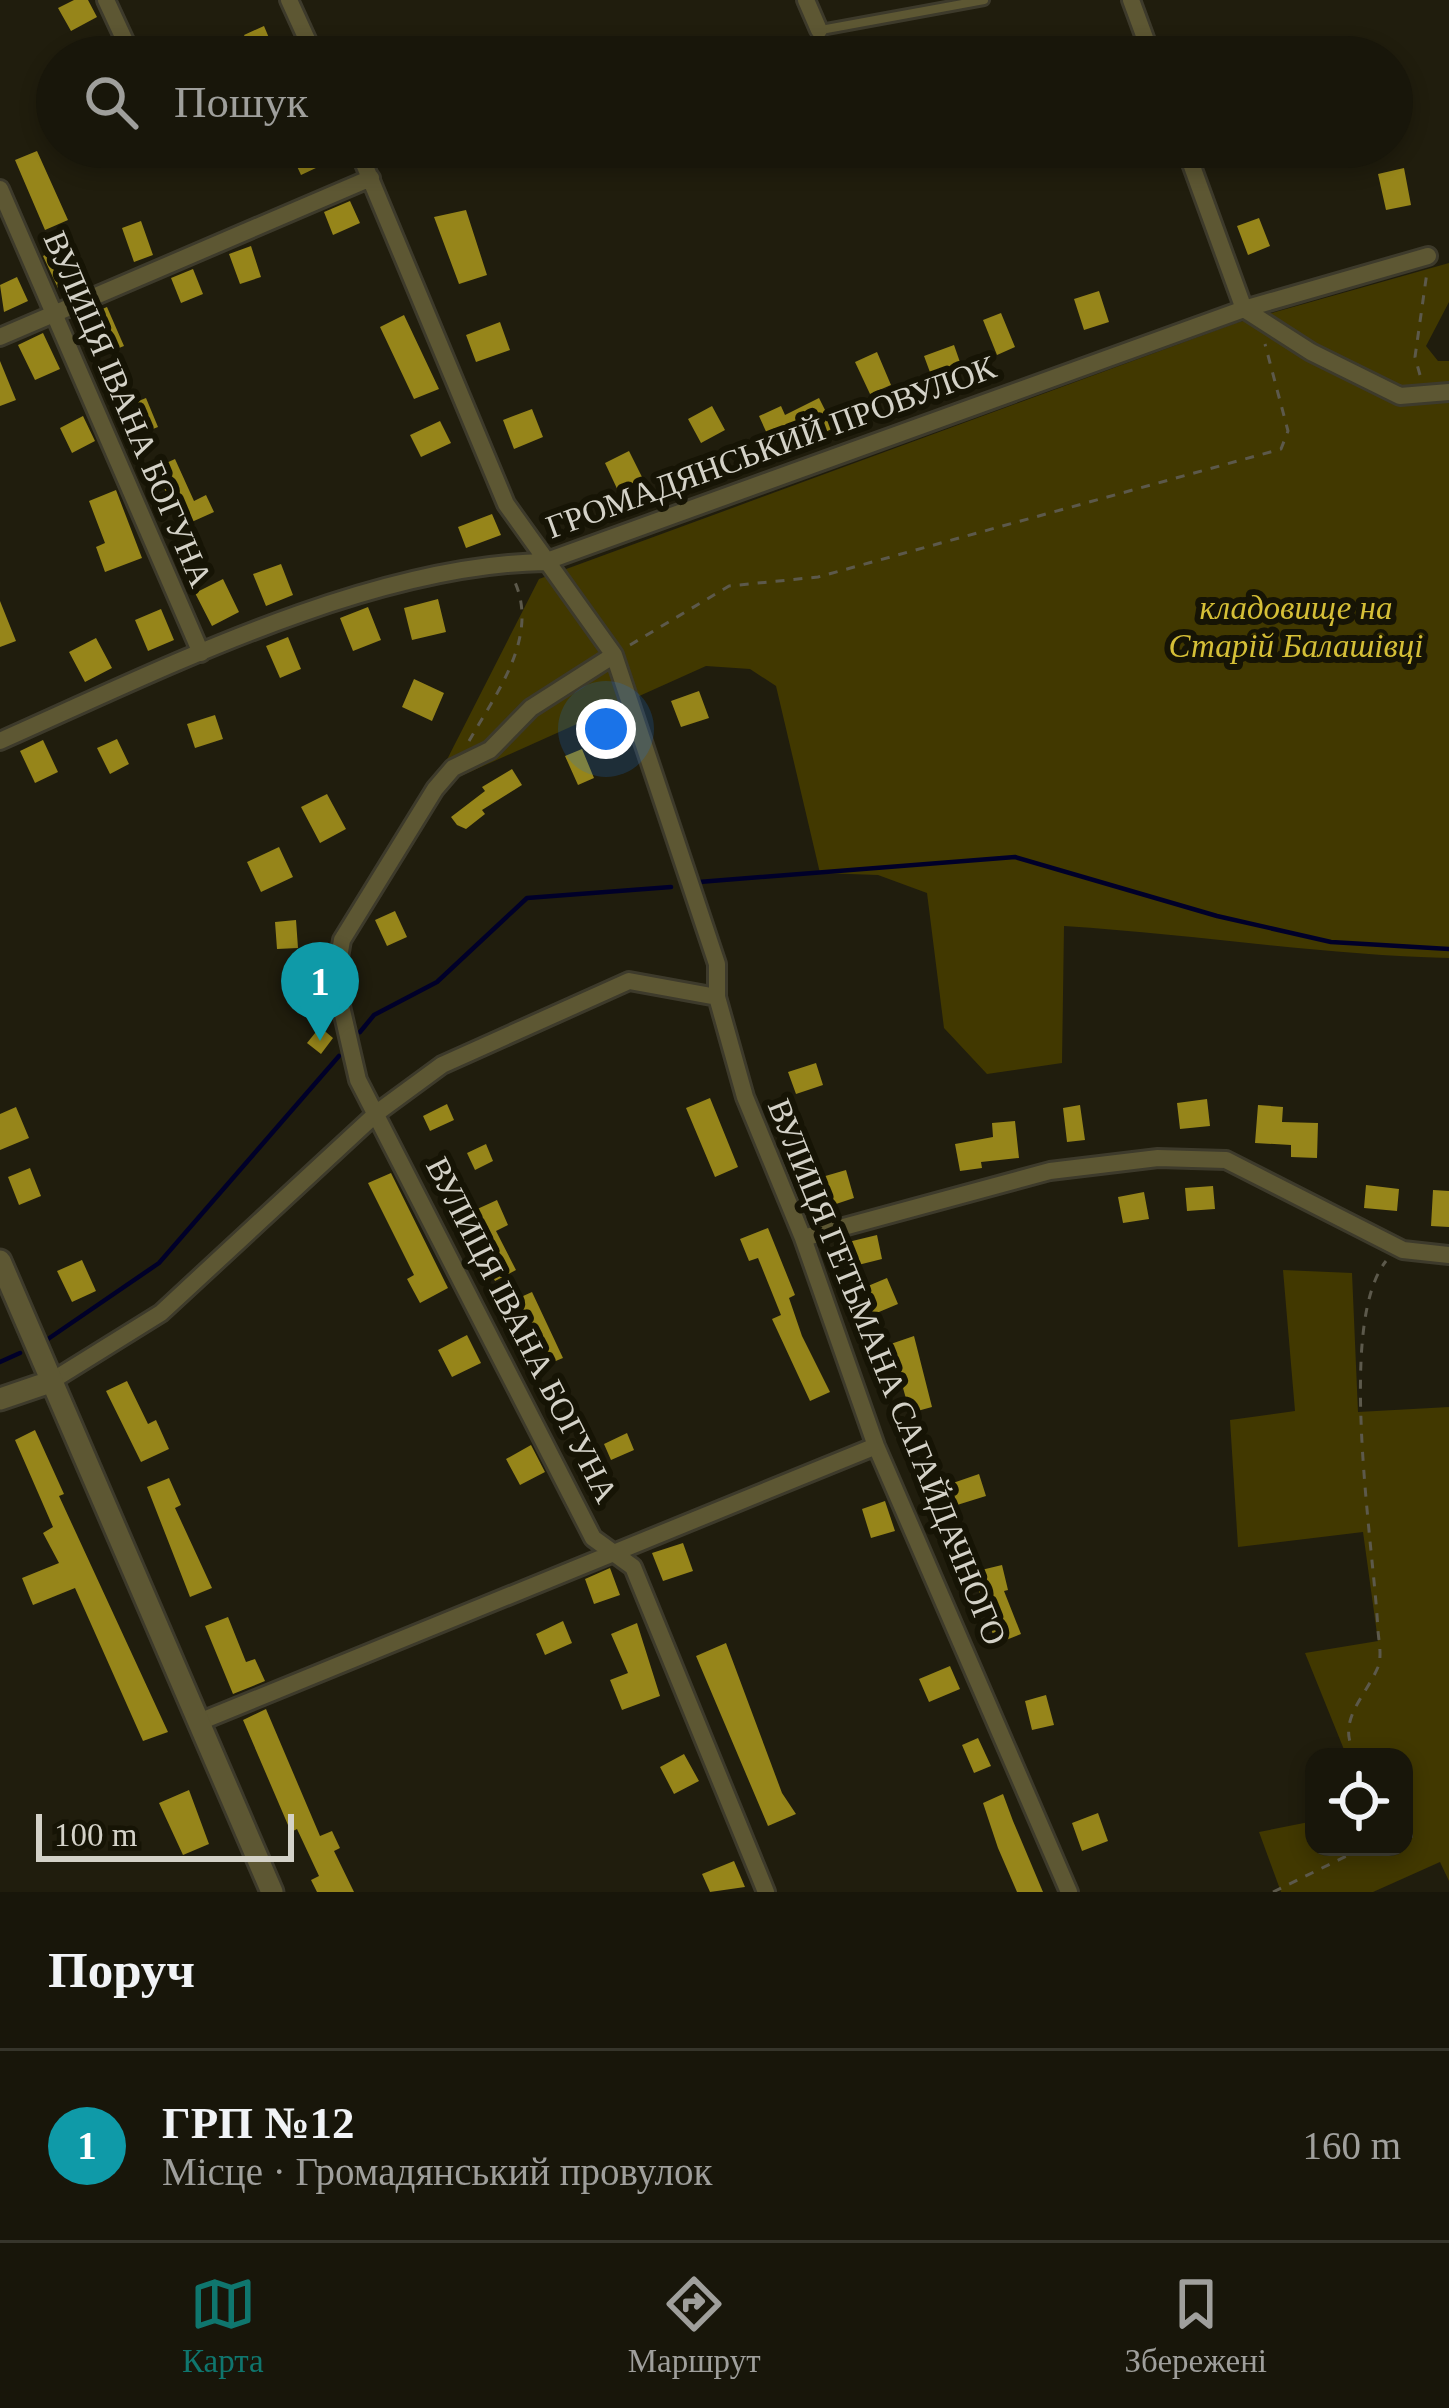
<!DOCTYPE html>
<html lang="uk">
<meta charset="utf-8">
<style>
body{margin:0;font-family:Georgia,serif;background:#252318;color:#f1f3f6}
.controls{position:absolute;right:36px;bottom:36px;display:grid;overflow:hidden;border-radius:24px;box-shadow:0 6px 18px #0003}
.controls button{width:108px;height:108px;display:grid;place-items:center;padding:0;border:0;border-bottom:3px solid #36352b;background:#18160a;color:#f1f3f6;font:60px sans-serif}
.scale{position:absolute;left:36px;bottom:30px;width:258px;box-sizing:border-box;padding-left:12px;border:6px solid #d4d2c8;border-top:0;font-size:33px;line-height:42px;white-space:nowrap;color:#d4d2c8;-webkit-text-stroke:9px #161405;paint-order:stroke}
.you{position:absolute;left:606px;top:729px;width:42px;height:42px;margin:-30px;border:9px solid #fff;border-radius:50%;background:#1a73e8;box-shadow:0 0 0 18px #1a73e833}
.badge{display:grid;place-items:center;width:78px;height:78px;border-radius:50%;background:#0f766e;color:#fff;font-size:39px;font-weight:700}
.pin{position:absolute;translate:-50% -99px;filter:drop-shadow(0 3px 6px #0008)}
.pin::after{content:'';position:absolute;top:63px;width:42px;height:36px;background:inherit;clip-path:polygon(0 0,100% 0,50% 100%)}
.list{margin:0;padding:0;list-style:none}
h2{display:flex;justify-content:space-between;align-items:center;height:156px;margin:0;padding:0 48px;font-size:51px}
h2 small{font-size:39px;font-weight:400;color:#9f9f9c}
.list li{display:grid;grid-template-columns:78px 1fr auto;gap:36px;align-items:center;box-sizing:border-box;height:192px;padding:0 48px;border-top:3px solid #36352b}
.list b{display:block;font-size:45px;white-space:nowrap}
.list p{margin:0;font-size:39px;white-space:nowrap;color:#9f9f9c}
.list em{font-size:39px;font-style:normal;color:#9f9f9c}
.icon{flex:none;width:66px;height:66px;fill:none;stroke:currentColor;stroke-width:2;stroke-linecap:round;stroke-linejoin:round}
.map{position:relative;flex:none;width:1449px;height:1892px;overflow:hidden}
.search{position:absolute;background:#18160a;box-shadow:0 6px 18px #0003;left:36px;right:36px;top:36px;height:132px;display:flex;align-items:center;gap:30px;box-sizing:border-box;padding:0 42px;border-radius:66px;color:#9f9f9c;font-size:45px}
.sheet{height:348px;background:#18160a}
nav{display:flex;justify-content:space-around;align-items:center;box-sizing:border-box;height:168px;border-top:3px solid #36352b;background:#18160a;font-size:33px;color:#9f9f9c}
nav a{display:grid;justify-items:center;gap:6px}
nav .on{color:#0f766e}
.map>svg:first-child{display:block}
</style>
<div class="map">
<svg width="1449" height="1892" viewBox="0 0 1449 1892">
<rect width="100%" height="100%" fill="#201d0d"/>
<path fill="#413800" d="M 1449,263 L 1449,302 L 1426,346 L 1438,361 L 1449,361 L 1449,958 C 1320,955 1193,934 1064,926 L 1062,1063 L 987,1074 L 944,1028 L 927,893 L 878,875 L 820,873 L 776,686 L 750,669 L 706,666 L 432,789 L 539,579 L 1236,323 Z
M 1283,1270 L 1352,1273 L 1358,1412 L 1449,1407 L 1449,1881 L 1440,1862 L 1373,1892 L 1281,1892 L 1259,1832 L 1314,1821 L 1314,1847 L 1404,1847 L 1404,1757 L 1347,1757 L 1305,1653 L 1378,1641 L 1363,1532 L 1238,1547 L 1230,1420 L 1295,1411 Z"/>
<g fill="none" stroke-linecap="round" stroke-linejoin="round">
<path stroke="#000029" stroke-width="4.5" d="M 699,882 L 1015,857 L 1217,916 L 1331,942 L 1449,949
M 360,1032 L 374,1015 L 437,982 L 527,898 L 671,887
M 48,1339 L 159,1263 L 339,1056
M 0,1362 L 20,1353"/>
</g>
<path fill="#96851a" d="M 74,0 L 88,0 L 97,17 L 71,31 L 58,8 Z
M 264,26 L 277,57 L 254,57 L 244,35 Z
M 288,147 L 330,147 L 335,159 L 301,175 Z
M 37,151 L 68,220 L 45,230 L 15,160 Z
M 1404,168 L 1411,205 L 1386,210 L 1378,174 Z
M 350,201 L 360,223 L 333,235 L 324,212 Z
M 466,210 L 487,275 L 459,284 L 434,217 Z
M 1259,218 L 1270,246 L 1248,255 L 1237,226 Z
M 141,221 L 153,255 L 134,262 L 122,228 Z
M 251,246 L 261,277 L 240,284 L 229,254 Z
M 57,249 L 73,281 L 58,288 L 43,256 Z
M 193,269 L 203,294 L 181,303 L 171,278 Z
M 17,277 L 28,301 L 4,312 L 0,285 Z
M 1099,291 L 1109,322 L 1084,330 L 1074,299 Z
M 107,307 L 124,346 L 104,354 L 88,315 Z
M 1001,313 L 1015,347 L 997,355 L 983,320 Z
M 404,315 L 439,389 L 414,399 L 380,327 Z
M 500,322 L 510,350 L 476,362 L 466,335 Z
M 43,333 L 60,369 L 35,380 L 18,345 Z
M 954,345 L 961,365 L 931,375 L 924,356 Z
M 877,352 L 891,385 L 870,394 L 855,362 Z
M 0,361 L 16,400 L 0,406 Z
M 146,398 L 158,427 L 132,437 L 121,408 Z
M 819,398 L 834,428 L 812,438 L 808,430 L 773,447 L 759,416 L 781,406 L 785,415 Z
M 712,406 L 725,430 L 701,443 L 688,419 Z
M 532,409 L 543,437 L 514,449 L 503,420 Z
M 83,416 L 95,441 L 72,453 L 60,428 Z
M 440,421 L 451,443 L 421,457 L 410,435 Z
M 629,451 L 645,483 L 620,495 L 605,463 Z
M 175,459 L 194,501 L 206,495 L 214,512 L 185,525 L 153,469 Z
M 116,490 L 142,558 L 105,572 L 96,547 L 105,543 L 89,501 Z
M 492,514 L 501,535 L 466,548 L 458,527 Z
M 281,564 L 293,595 L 266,606 L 253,574 Z
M 223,579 L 239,612 L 212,626 L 195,593 Z
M 438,599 L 446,632 L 412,640 L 404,608 Z
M 0,601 L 16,641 L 0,647 Z
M 368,607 L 381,640 L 353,651 L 340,618 Z
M 161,609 L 174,640 L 148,651 L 135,620 Z
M 288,637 L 301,669 L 280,678 L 266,646 Z
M 96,638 L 112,668 L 85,682 L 69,652 Z
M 414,679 L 444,693 L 432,721 L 402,707 Z
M 699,691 L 709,718 L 681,727 L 671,701 Z
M 215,715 L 223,739 L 195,748 L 187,724 Z
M 117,739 L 129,764 L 110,774 L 97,748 Z
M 43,740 L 58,772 L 35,783 L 20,751 Z
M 582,749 L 594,778 L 578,785 L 565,756 Z
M 512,769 L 522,785 L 482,810 L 485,814 L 466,829 L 457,825 L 451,817 L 485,791 L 482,787 Z
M 327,794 L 346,829 L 320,843 L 301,807 Z
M 279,847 L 293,877 L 261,892 L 247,862 Z
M 395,911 L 407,937 L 387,946 L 375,920 Z
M 296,920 L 298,948 L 277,949 L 275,922 Z
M 320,1027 L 333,1038 L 321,1054 L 307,1043 Z
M 816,1063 L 823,1085 L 796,1094 L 788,1072 Z
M 710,1098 L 738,1167 L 715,1177 L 686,1108 Z
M 1207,1099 L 1210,1126 L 1180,1129 L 1177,1103 Z
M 447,1104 L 454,1120 L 430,1131 L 423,1116 Z
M 1080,1105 L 1085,1140 L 1067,1142 L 1063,1108 Z
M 1258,1105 L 1283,1107 L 1282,1122 L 1318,1123 L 1317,1158 L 1291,1157 L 1291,1145 L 1255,1143 Z
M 16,1107 L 29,1138 L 0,1150 L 0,1114 Z
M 1015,1121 L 1019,1158 L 981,1162 L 982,1168 L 960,1171 L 955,1144 L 993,1137 L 992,1123 Z
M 486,1144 L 493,1161 L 475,1170 L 467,1153 Z
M 30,1168 L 41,1196 L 19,1205 L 8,1177 Z
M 846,1170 L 854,1198 L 824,1208 L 815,1179 Z
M 391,1173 L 448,1288 L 420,1303 L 407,1279 L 414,1275 L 368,1183 Z
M 1366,1185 L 1399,1189 L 1397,1211 L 1364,1208 Z
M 1213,1186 L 1215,1209 L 1187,1211 L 1185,1188 Z
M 1433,1190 L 1449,1191 L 1449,1227 L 1431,1226 Z
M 1144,1192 L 1149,1219 L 1123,1223 L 1118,1197 Z
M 497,1200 L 508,1225 L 496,1231 L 516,1270 L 495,1281 L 462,1216 Z
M 768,1228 L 795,1295 L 789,1298 L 802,1336 L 830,1392 L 810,1401 L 772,1319 L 781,1315 L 758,1258 L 749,1261 L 740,1239 Z
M 877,1235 L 882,1259 L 846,1268 L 840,1244 Z
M 82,1260 L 96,1291 L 72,1302 L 57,1271 Z
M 887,1278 L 898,1304 L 867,1317 L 856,1291 Z
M 532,1292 L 563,1358 L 536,1369 L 505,1304 Z
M 467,1335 L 481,1363 L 452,1377 L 438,1350 Z
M 914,1336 L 932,1407 L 910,1413 L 898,1370 L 889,1373 L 879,1348 Z
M 127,1381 L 148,1424 L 156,1420 L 169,1449 L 141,1462 L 106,1391 Z
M 35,1430 L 64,1494 L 59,1496 L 168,1732 L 143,1741 L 75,1588 L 33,1605 L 22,1578 L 59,1563 L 43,1533 L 53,1527 L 15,1440 Z
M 627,1433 L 634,1450 L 611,1460 L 604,1444 Z
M 531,1445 L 545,1472 L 520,1485 L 506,1459 Z
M 979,1474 L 986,1496 L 957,1505 L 950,1484 Z
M 169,1478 L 181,1505 L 175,1508 L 212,1588 L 190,1597 L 147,1487 Z
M 885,1501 L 895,1531 L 871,1538 L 862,1509 Z
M 683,1543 L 693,1571 L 663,1581 L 652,1553 Z
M 1002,1565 L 1008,1590 L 1004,1591 L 1021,1634 L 996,1644 L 973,1572 Z
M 610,1568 L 620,1595 L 594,1604 L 585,1579 Z
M 228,1617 L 246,1662 L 255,1659 L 265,1681 L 233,1694 L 205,1626 Z
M 563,1621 L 572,1643 L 545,1655 L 536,1634 Z
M 637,1623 L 660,1696 L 622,1710 L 610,1680 L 628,1673 L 611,1634 Z
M 726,1643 L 782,1793 L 796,1814 L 768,1826 L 696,1656 Z
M 950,1666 L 960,1689 L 929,1702 L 919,1679 Z
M 1046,1695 L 1054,1725 L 1032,1730 L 1025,1701 Z
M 266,1709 L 320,1836 L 332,1831 L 340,1848 L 334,1851 L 354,1892 L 317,1892 L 311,1880 L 319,1876 L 297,1829 L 291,1832 L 243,1720 Z
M 978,1738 L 991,1766 L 974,1773 L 962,1745 Z
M 684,1754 L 699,1781 L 674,1794 L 660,1767 Z
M 189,1790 L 209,1844 L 183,1855 L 159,1803 Z
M 1003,1794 L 1013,1821 L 1043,1892 L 1017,1892 L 998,1848 L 983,1803 Z
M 1098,1813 L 1108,1841 L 1082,1851 L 1072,1823 Z
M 734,1861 L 745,1887 L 710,1892 L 702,1874 Z"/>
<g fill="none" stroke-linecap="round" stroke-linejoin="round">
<g stroke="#3d3a2b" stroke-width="14">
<path id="service" d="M 821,30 L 984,0"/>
</g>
<g stroke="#3d3a2b" stroke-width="22">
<path id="minor" d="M 106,0 L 125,41
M 289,0 L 315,57
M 806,0 L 819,30
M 1131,0 L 1152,57
M 357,147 L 506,504 L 614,655 L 717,964 L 717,997 L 745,1097 L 803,1238 L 876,1446 L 1069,1892
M 1185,147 L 1244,309 L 1311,352 L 1400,396 L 1449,392
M 0,189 L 201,653
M 0,337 L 371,178
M 614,655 L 531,708 L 490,750 L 453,768 L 435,789 L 342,940 L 335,980 L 358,1080 L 593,1538 L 633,1567 L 766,1892
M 0,741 C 160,670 368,565 544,562 L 1244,309 L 1428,256
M 803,1238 L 1050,1171 L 1158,1158 L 1226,1160 L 1403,1250 L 1449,1255
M 50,1382 L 161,1313 L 378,1112 L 442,1065 L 629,981 L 717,997
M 199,1722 L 876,1446"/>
</g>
<g stroke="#3d3a2b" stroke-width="27">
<path id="tertiary" d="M 0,1261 L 272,1892
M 0,1399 L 50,1382"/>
</g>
<path stroke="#5c594b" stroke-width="3" stroke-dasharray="9 9" stroke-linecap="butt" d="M 1420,375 L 1415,357 L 1427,272
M 630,645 L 729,586 L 818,577 L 1281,449 L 1288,431 L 1265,344
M 469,741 C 497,692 540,636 514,580
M 1357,1757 C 1334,1722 1364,1700 1378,1667 C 1382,1657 1379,1642 1378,1631 C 1374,1546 1336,1324 1386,1261
M 1404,1837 L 1421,1835
M 1273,1892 L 1365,1847"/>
<use href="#service" stroke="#5d5733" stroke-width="8"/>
<use href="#minor" stroke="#5d5733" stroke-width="16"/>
<use href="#tertiary" stroke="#5d5733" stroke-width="21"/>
</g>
<g text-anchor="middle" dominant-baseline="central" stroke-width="12" stroke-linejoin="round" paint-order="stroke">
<g font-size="33" fill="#d4d2c8" stroke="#161405">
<text transform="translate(128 409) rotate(67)">ВУЛИЦЯ ІВАНА БОГУНА</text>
<text transform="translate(771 447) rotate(-20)">ГРОМАДЯНСЬКИЙ ПРОВУЛОК</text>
<text transform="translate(522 1330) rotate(63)">ВУЛИЦЯ ІВАНА БОГУНА</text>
<text transform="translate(887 1372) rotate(68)">ВУЛИЦЯ ГЕТЬМАНА САГАЙДАЧНОГО</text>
</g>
<g font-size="33" font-style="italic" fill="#d5bf37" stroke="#161405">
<text x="1296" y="608">кладовище на<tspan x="1296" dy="38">Старій Балашівці</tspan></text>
</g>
</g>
</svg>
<div class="controls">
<button><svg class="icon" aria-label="locate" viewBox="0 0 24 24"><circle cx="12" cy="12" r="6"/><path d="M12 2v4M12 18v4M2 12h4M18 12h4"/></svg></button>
</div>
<div class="scale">100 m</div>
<div class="you"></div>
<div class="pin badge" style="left:320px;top:1041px;background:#0f9aa8">1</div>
<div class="search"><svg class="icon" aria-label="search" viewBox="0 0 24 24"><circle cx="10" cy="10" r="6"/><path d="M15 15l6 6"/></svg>Пошук</div>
</div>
<section class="sheet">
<h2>Поруч<small></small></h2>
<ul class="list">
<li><span class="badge" style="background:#0f9aa8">1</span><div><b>ГРП №12</b><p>Місце · Громадянський провулок</p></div><em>160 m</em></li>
</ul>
</section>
<nav>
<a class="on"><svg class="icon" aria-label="map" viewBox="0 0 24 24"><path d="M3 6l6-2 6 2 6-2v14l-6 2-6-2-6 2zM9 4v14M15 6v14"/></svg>Карта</a>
<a><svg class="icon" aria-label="directions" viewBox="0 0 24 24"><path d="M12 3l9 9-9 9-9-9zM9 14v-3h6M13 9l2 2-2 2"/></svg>Маршрут</a>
<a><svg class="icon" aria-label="saved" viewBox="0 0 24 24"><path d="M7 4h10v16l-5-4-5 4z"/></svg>Збережені</a>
</nav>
